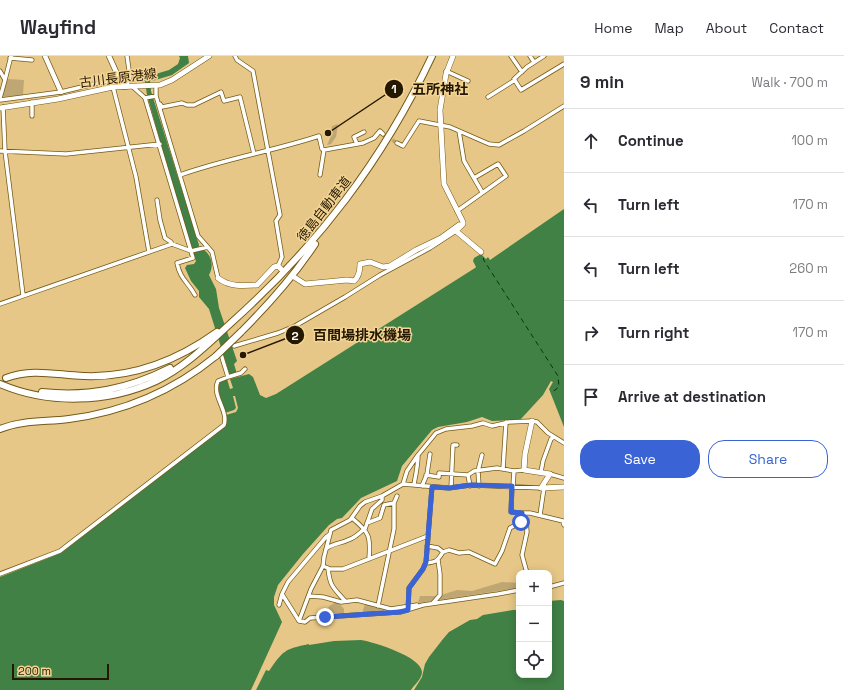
<!DOCTYPE html>
<meta charset="utf-8">
<style>
body{margin:0;font-family:"Space Grotesk","Noto Sans JP",sans-serif;background:#f7f7f7;color:#2b2b33}
.controls{position:absolute;right:12px;bottom:12px;display:grid;overflow:hidden;border-radius:8px;box-shadow:0 2px 10px #0003}
.controls button{width:36px;height:36px;display:grid;place-items:center;padding:0;border:0;border-bottom:1px solid #e1e1e2;background:#fff;color:#2b2b33;font:20px sans-serif}
.scale{position:absolute;left:12px;bottom:10px;width:97px;box-sizing:border-box;padding-left:4px;border:2px solid #241800;border-top:0;font-size:11px;line-height:14px;white-space:nowrap;color:#241800;-webkit-text-stroke:3px #f3d494;paint-order:stroke}
.stop{position:absolute;width:12px;height:12px;margin:-9px;border:3px solid #3a64d5;border-radius:50%;background:#fff}
.stop.end{background:#3a64d5;border-color:#fff;box-shadow:0 1px 4px #0008}
.list{margin:0;padding:0;list-style:none}
h2{display:flex;justify-content:space-between;align-items:center;height:52px;margin:0;padding:0 16px;font-size:17px}
h2 small{font-size:13px;font-weight:400;color:#7c7c81}
.list li{display:grid;grid-template-columns:26px 1fr auto;gap:12px;align-items:center;box-sizing:border-box;height:64px;padding:0 16px;border-top:1px solid #e1e1e2}
.list b{display:block;font-size:15px;white-space:nowrap}
.list em{font-size:13px;font-style:normal;color:#7c7c81}
.actions{display:flex;gap:8px;padding:12px 16px}
.actions a{flex:1;padding:9px 0;border:1px solid #3a64d5;border-radius:16px;text-align:center;font-size:14px;color:#3a64d5}
.actions .main{background:#3a64d5;color:#fff}
.icon{flex:none;width:22px;height:22px;fill:none;stroke:currentColor;stroke-width:2;stroke-linecap:round;stroke-linejoin:round}
.map{position:relative;flex:none;width:564px;height:634px;overflow:hidden}
header{display:flex;align-items:center;gap:24px;box-sizing:border-box;height:56px;padding:0 20px;background:#fff;border-bottom:1px solid #e1e1e2}
header strong{font-size:19px}
nav{display:flex;gap:22px;margin-inline-start:auto;font-size:14px}
main{display:flex}
aside{flex:1;background:#fff}
.map>svg:first-child{display:block}
</style>
<header>
<strong>Wayfind</strong>
<nav><a>Home</a><a>Map</a><a>About</a><a>Contact</a></nav>
</header>
<main>
<div class="map">
<svg width="564" height="634" viewBox="0 0 564 634">
<rect width="100%" height="100%" fill="#e6c787"/>
<path fill="#bfa774" d="M 7,23 L 24,24 L 23,39 L 2,41 Z
M 338,68 L 336,81 L 331,88 L 327,89 L 331,80 L 332,70 Z
M 502,526 L 519,527 L 519,532 L 418,547 L 420,540 L 438,540 L 457,534 L 472,535 Z
M 337,545 L 344,553 L 344,557 L 332,557 L 328,551 Z
M 365,548 L 384,553 L 384,555 L 362,557 Z"/>
<path fill="#418146" d="M 179,0 L 188,0 L 189,7 L 172,19 L 152,25 L 150,25 L 151,35 L 199,189 L 198,195 L 204,194 C 212,200 214,210 209,219 L 216,233 L 219,252 L 237,305 L 234,308 L 237,318 L 230,320 L 209,253 L 199,241 L 199,235 L 191,225 L 185,212 L 187,209 L 194,208 L 196,205 L 190,190 L 147,39 L 145,25 L 139,25 L 138,22 L 132,22 L 133,19 L 142,21 L 145,18 L 149,20 L 169,14 L 178,8 L 180,2 Z
M 564,153 L 564,371 L 549,333 L 553,326 L 551,325 L 543,339 L 520,364 L 492,365 L 482,361 L 467,366 L 438,371 L 432,374 L 402,410 L 397,425 L 361,442 L 342,462 L 337,463 L 329,469 L 303,498 L 278,529 L 274,541 L 274,549 L 282,566 L 251,634 L 0,634 L 0,521 L 61,497 L 225,370 L 227,366 L 226,359 L 236,356 L 238,352 L 235,340 L 233,340 L 236,352 L 234,354 L 225,357 L 217,330 L 221,325 L 227,323 L 230,333 L 233,332 L 230,323 L 249,318 L 253,321 L 260,339 L 266,342 L 276,338 L 475,212 L 476,211 L 473,205 L 474,202 L 481,198 L 486,203 L 488,201 L 490,204 Z
M 561,544 L 564,545 L 564,634 L 414,634 L 422,621 L 425,608 L 429,601 L 443,583 L 449,576 L 470,564 L 477,563 L 483,559 L 513,554 L 519,554 L 519,619 L 549,619 L 549,545 Z
M 361,584 C 374,586 422,601 422,616 C 422,623 414,629 411,634 L 256,634 L 266,614 L 269,615 C 283,595 284,593 309,588 L 309,589 L 334,585 Z"/>
<g fill="none" stroke-linecap="round" stroke-linejoin="round">
<path stroke="#418146" stroke-width="1" d="M 108,26 L 114,25"/>
<path stroke="#05370d" stroke-width="1" stroke-dasharray="5 4" stroke-linecap="butt" d="M 484,202 L 483,203 L 558,320 L 559,331 L 551,337"/>
<path stroke="#bfa46c" stroke-width="3.5" stroke-dasharray="3.5 2" stroke-linecap="butt" d="M 383,78 L 397,87"/>
<g stroke="#755a16" stroke-width="5">
<path id="minor" d="M 235,0 L 237,4 L 253,15 L 280,159 L 276,165 L 282,201 L 278,210
M 511,0 L 522,16
M 530,0 L 534,6
M 544,0 L 527,11 L 514,23 L 521,34 L 564,8
M 10,2 L 32,4
M 0,15 L 5,24 L 0,42
M 446,15 L 468,25
M 5,24 L 11,0
M 156,30 L 156,40 L 198,180 L 212,196 L 218,222
M 113,31 L 136,121 L 149,196
M 126,31 L 130,21 L 127,0
M 133,31 L 145,42 L 193,202 L 177,207 C 180,223 188,226 195,239
M 488,41 L 515,24
M 145,42 L 156,40
M 0,44 L 61,36 L 119,22
M 32,46 L 32,60
M 160,48 L 162,51 L 182,47 L 187,49 L 194,49 L 221,36 L 224,45 L 240,41 L 254,98
M 3,51 L 5,95 L 23,239
M 459,75 L 464,105 L 482,136
M 397,87 L 403,90 L 419,65 L 450,71 L 489,88 L 499,89 L 524,75 L 564,50
M 357,88 L 354,81 L 364,76
M 0,95 L 66,98 L 160,88
M 180,119 C 225,103 273,95 319,80 L 322,93 L 324,94 L 363,87 L 374,82 L 380,75 L 383,78
M 320,119 L 324,94
M 157,144 L 160,164 L 165,182 L 171,186 L 172,188
M 457,155 L 506,120 L 498,108 L 474,122
M 0,248 L 172,188 L 191,195 L 208,191
M 234,290 L 278,277 L 295,270 L 345,241 L 380,219 L 430,192 L 456,175
M 228,321 L 241,317 L 245,313
M 503,413 L 506,366
M 541,416 L 543,405 L 551,383 L 554,381
M 550,418 L 564,422
M 426,419 L 439,421 L 439,417 L 468,419 L 474,415 L 497,412 L 514,415 L 524,414
M 468,419 L 470,430
M 414,428 C 416,418 418,409 418,399
M 422,430 L 427,418 L 430,398
M 479,430 L 478,415 L 482,399
M 513,430 L 514,415
M 451,432 L 453,389 L 457,389
M 541,432 L 471,429 L 449,432 L 403,428 L 407,415 L 418,399 L 436,377 L 446,373 L 472,370 L 483,367 L 492,370 L 509,366 L 532,365 L 537,366 L 548,377 L 564,387
M 522,457 L 530,457 L 563,465 L 564,469
M 540,459 L 544,432
M 352,462 C 369,476 371,480 369,503
M 521,466 L 526,466 L 527,476 L 522,499 L 527,517
M 367,467 L 380,462 L 384,449 L 394,447
M 365,473 L 372,453 L 382,444 L 382,440
M 330,478 L 326,481 L 288,526 L 282,538 L 299,565 L 305,566 L 310,562 L 400,556 L 423,549 L 498,538 L 519,534
M 427,490 L 438,492 L 443,496
M 326,493 C 333,487 340,488 348,484 C 355,482 360,477 365,472
M 426,507 C 437,506 437,505 443,496 L 449,494 L 459,497 L 469,496 L 495,508 L 502,495 L 510,472 L 521,466 L 522,457 L 511,456 L 512,430
M 323,510 L 330,513 L 343,513 L 428,480
M 328,512 C 330,531 333,531 345,545
M 0,518 L 60,495 L 224,369 C 229,355 211,339 218,325 L 228,321 L 220,295
M 549,531 L 564,527
M 309,540 L 323,541 L 341,546 L 357,544 L 391,553 L 417,549
M 433,547 L 440,539 L 440,518 L 438,504
M 279,549 L 282,538
M 378,550 L 394,473 L 394,447 L 397,440
M 408,554 L 409,532 L 423,513 L 426,506 L 432,431
M 299,565 L 311,533 L 323,510 L 324,501 L 331,474 L 350,464 L 360,450 L 365,446 L 382,440 L 403,428"/>
</g>
<g stroke="#755a16" stroke-width="6">
<path id="tertiary" d="M 45,0 L 61,36
M 109,0 L 123,31"/>
</g>
<g stroke="#755a16" stroke-width="6">
<path id="secondary" d="M 453,0 L 446,18 L 440,54 L 444,128 L 463,166 L 463,168 L 456,175 L 481,196
M 0,52 L 58,43 L 113,31 L 160,29 L 172,24 L 209,0
M 294,221 L 305,228 L 347,224 L 354,225 C 359,221 360,215 360,208 L 370,206 L 383,211 L 390,210 L 416,194 L 441,182 L 459,169
M 218,222 C 229,231 243,230 257,229 L 274,211 L 278,210 L 281,213
M 532,365 L 525,398 L 524,414 L 550,418 L 541,432
M 541,432 L 564,431"/>
</g>
<g stroke="#755a16" stroke-width="8">
<path id="motorway" d="M 241,276 C 268,249 294,220 315,188
M 6,322 C 33,312 56,319 84,320 C 133,322 178,304 217,276
M 0,328 C 49,349 108,347 156,325 C 185,311 208,288 232,266 C 318,189 383,104 432,0
M 42,336 C 89,341 128,333 170,312
M 0,373 C 22,364 46,366 69,363 C 124,356 173,335 216,300"/>
</g>
<use href="#minor" stroke="#fff" stroke-width="3.5"/>
<use href="#tertiary" stroke="#fff" stroke-width="4.5"/>
<use href="#secondary" stroke="#fff" stroke-width="5"/>
<use href="#motorway" stroke="#fff" stroke-width="6"/>
<g stroke="#755a16" stroke-width="8" stroke-linecap="butt">
<path id="motorway-bridge" d="M 216,300 L 241,276"/>
</g>
<use href="#motorway-bridge" stroke="#fff" stroke-width="6"/>
</g>
<g fill="none" stroke-linecap="round" stroke-linejoin="round">
<path stroke="#3a64d5" stroke-width="5" d="M 325,561 L 400,556 L 408,554 L 409,532 L 423,513 L 426,506 L 432,431 L 449,432 L 471,429 L 512,430 L 511,456 L 522,457 L 521,466"/>
</g>
<g text-anchor="middle" dominant-baseline="central" stroke-width="3" stroke-linejoin="round" paint-order="stroke">
<g font-size="13" fill="#241800" stroke="#f3d494">
<text transform="translate(118 22) rotate(-7)">古川長原港線</text>
<text transform="translate(324 153) rotate(-52)">徳島自動車道</text>
</g>
</g>
<path fill="none" stroke="#241800" stroke-width="1.5" d="M328 77L394 33M243 299L295 279"/>
<g fill="#241800" stroke="#f3d494" stroke-width="1.5">
<circle cx="328" cy="77" r="4"/>
<circle cx="243" cy="299" r="4"/>
<circle cx="394" cy="33" r="10"/>
<circle cx="295" cy="279" r="10"/>
</g>
<g font-size="12" text-anchor="middle" font-weight="bold" fill="#fff">
<text x="394" y="37">1</text>
<text x="295" y="284">2</text>
</g>
<g font-size="14" text-anchor="middle" font-weight="bold" fill="#241800" stroke="#f3d494" stroke-width="3" stroke-linejoin="round" paint-order="stroke">
<text x="440" y="38">五所神社</text>
<text x="362" y="284">百間場排水機場</text>
</g>
</svg>
<div class="controls">
<button>+</button>
<button>−</button>
<button><svg class="icon" aria-label="locate" viewBox="0 0 24 24"><circle cx="12" cy="12" r="6"/><path d="M12 2v4M12 18v4M2 12h4M18 12h4"/></svg></button>
</div>
<div class="scale">200 m</div>
<div class="stop" style="left:521px;top:466px"></div>
<div class="stop end" style="left:325px;top:561px"></div>
</div>
<aside>
<h2>9 min<small>Walk · 700 m</small></h2>
<ul class="list">
<li><svg class="icon" aria-label="ahead" viewBox="0 0 24 24"><path d="M12 20V5M6 11l6-6 6 6"/></svg><div><b>Continue</b></div><em>100 m</em></li>
<li><svg class="icon" aria-label="left" viewBox="0 0 24 24"><path d="M17 20v-9H6M10 6l-5 5 5 5"/></svg><div><b>Turn left</b></div><em>170 m</em></li>
<li><svg class="icon" aria-label="left" viewBox="0 0 24 24"><path d="M17 20v-9H6M10 6l-5 5 5 5"/></svg><div><b>Turn left</b></div><em>260 m</em></li>
<li><svg class="icon" aria-label="right" viewBox="0 0 24 24"><path d="M7 20v-9h11M14 6l5 5-5 5"/></svg><div><b>Turn right</b></div><em>170 m</em></li>
<li><svg class="icon" aria-label="arrive" viewBox="0 0 24 24"><path d="M6 21V4h12l-3 4 3 4H6"/></svg><div><b>Arrive at destination</b></div></li>
</ul>
<div class="actions"><a class="main">Save</a><a>Share</a></div>
</aside>
</main>
